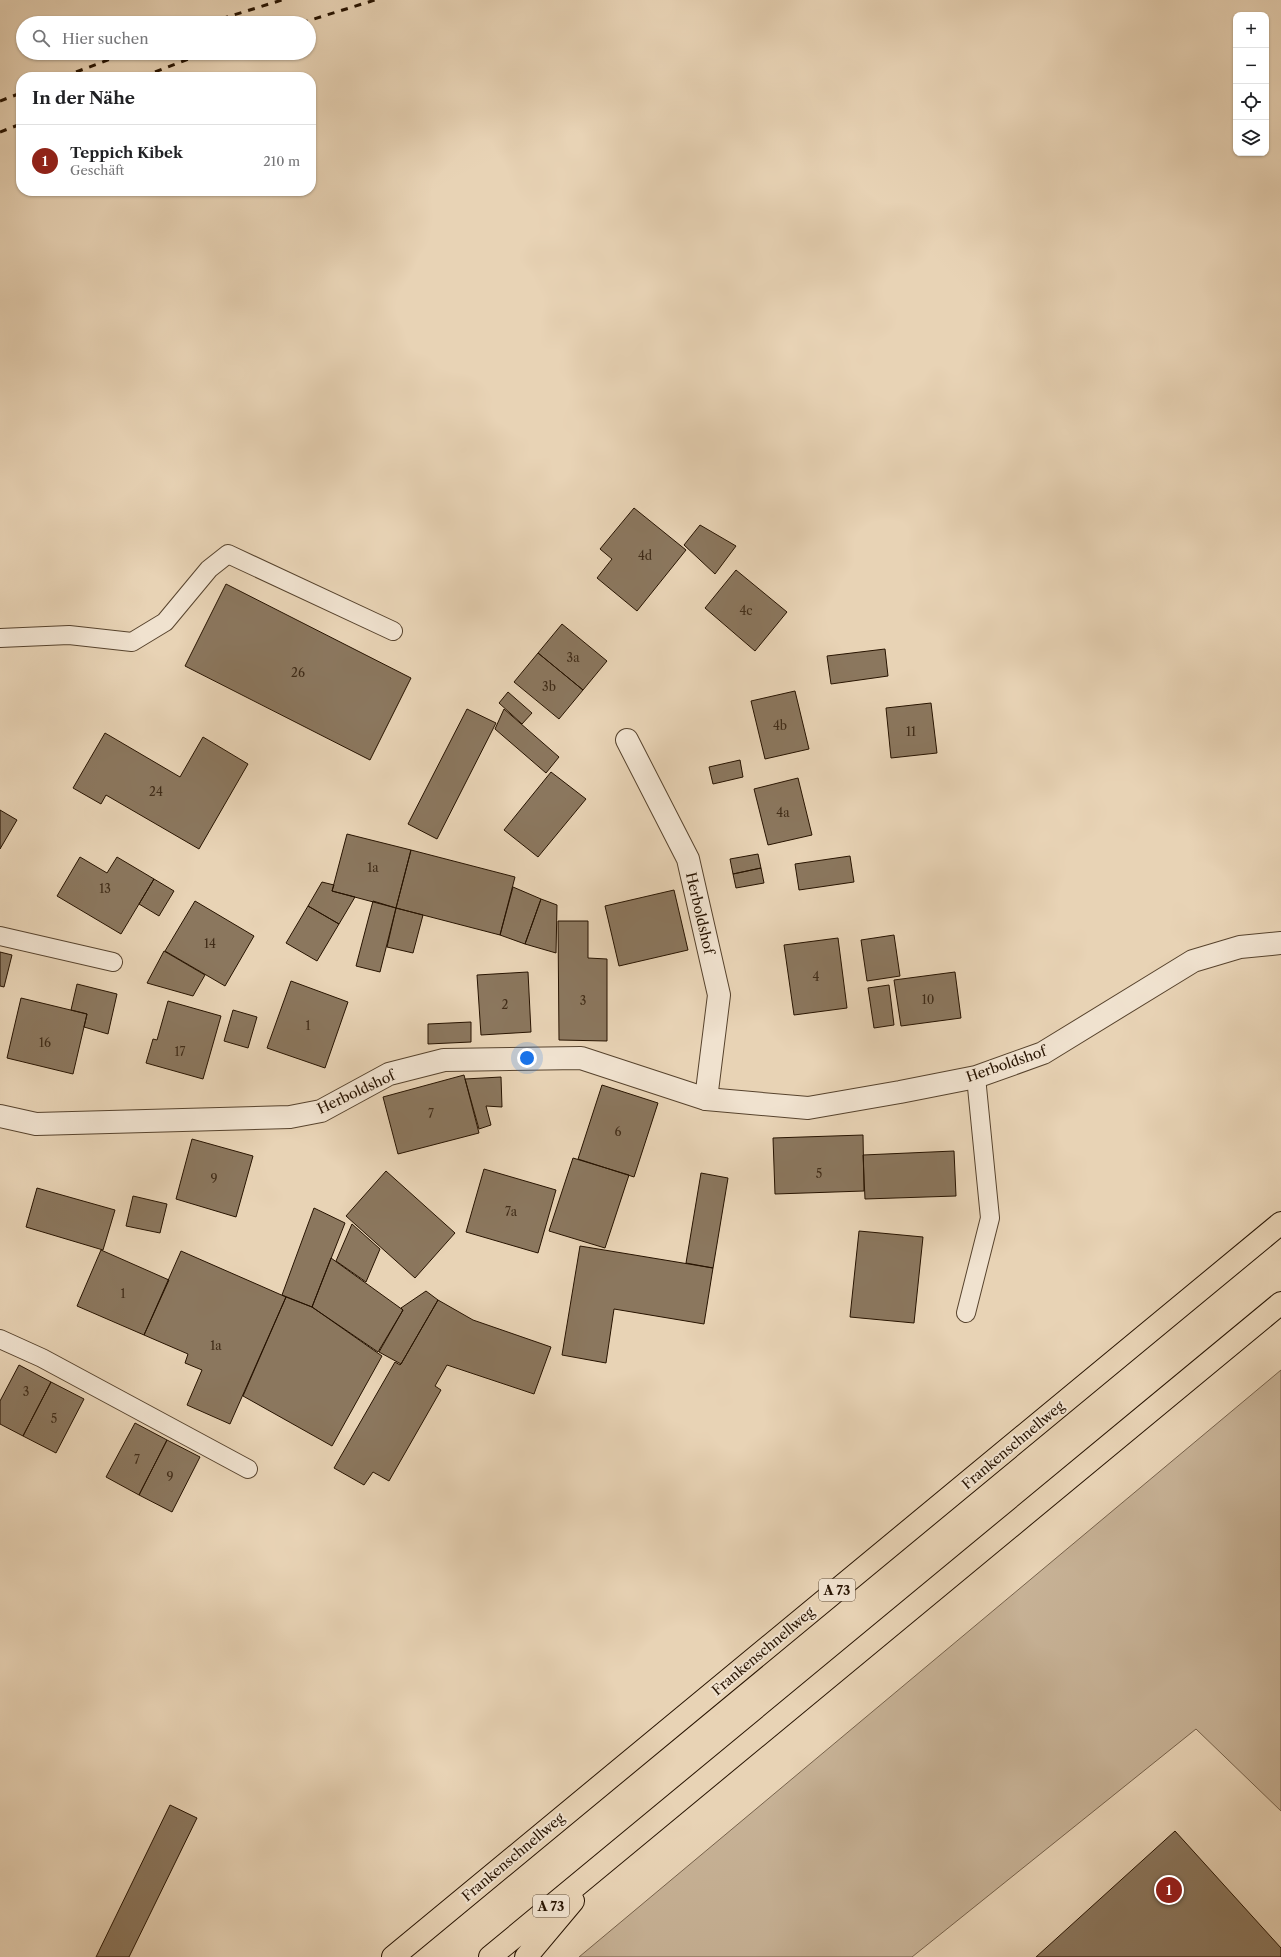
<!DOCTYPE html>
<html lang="de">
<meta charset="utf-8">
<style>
body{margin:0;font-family:"Libre Caslon Text",serif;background:#f2f2f2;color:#202124}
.controls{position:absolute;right:12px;top:12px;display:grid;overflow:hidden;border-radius:8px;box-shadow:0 1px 3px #0004}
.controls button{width:36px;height:36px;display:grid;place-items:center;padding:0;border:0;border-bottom:1px solid #e0e0e0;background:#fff;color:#202124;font:20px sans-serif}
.you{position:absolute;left:527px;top:1058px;width:14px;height:14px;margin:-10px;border:3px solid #fff;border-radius:50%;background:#1a73e8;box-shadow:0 0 0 6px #1a73e833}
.badge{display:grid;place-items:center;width:26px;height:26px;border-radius:50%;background:#8f2418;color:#fff;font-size:13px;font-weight:700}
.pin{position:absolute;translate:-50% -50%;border:2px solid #fff;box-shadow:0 1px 4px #0006}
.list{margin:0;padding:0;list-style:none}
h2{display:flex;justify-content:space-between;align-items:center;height:52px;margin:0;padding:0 16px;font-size:17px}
h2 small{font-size:13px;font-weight:400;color:#757577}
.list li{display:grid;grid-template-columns:26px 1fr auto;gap:12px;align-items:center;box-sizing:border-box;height:72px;padding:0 16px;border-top:1px solid #e0e0e0}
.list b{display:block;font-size:15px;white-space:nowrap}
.list p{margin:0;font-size:13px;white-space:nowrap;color:#757577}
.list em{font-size:13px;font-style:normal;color:#757577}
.icon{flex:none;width:22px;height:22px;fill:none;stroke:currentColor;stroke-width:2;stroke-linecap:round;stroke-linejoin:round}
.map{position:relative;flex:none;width:1281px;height:1957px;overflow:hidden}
.search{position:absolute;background:#fff;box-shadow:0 1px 3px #0004;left:16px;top:16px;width:300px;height:44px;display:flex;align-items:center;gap:10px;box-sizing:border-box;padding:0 14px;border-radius:22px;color:#757577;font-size:15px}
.panel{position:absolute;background:#fff;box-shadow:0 1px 3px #0004;left:16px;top:72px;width:300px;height:124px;border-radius:16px}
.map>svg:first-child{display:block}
</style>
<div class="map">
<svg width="1281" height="1957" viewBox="0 0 1281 1957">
<rect width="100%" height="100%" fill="#e8d3b5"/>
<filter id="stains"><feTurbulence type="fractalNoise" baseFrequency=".005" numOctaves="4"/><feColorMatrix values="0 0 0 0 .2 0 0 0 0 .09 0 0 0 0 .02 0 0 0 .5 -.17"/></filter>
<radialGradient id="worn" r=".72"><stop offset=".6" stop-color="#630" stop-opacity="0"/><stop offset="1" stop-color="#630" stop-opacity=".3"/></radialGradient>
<path fill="#c7b296" stroke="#77624b" d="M 1281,1370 L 1281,1811 L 1196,1729 L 912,1957 L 579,1957 Z"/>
<path fill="#8b775e" stroke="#271300" d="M 634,508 L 686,550 L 637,611 L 597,578 L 612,559 L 600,549 Z
M 700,525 L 736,546 L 715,574 L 684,545 Z
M 736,570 L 787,612 L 755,651 L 705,608 Z
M 226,584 L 411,678 L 370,760 L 185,666 Z
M 562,624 L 607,661 L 583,690 L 538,653 Z
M 885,649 L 888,676 L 831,684 L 827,656 Z
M 538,653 L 583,690 L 559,719 L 514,682 Z
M 795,691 L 809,749 L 765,759 L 751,701 Z
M 508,692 L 532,713 L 522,724 L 499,703 Z
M 931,703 L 937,753 L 891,758 L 886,708 Z
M 467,709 L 496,723 L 437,839 L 408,824 Z
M 504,709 L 559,757 L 546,773 L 495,729 Z
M 105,733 L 180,777 L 203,737 L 248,764 L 199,849 L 106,795 L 101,804 L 73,788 Z
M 740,760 L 743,777 L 713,784 L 709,767 Z
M 551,772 L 586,799 L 538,857 L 504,830 Z
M 798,778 L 812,835 L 768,845 L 754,789 Z
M 0,810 L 17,820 L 0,849 Z
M 347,834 L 411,850 L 396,908 L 332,891 Z
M 411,850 L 515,877 L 500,935 L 396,908 Z
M 758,854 L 761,868 L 733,874 L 730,859 Z
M 850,856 L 854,882 L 799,890 L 795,864 Z
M 80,857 L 107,873 L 117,857 L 154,879 L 121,934 L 57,896 Z
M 761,868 L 764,883 L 736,888 L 733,874 Z
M 154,879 L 174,891 L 159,916 L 139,904 Z
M 322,882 L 334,885 L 332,891 L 355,897 L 339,924 L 308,906 Z
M 513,887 L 541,899 L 525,944 L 500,935 Z
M 674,890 L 688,950 L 619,966 L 605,906 Z
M 541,899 L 557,905 L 556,953 L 525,944 Z
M 195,901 L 254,936 L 225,986 L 165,951 Z
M 373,901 L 396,908 L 380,972 L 356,966 Z
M 308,906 L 339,924 L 317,961 L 286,943 Z
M 396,908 L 423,915 L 413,953 L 387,947 Z
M 558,921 L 588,921 L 588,958 L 607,959 L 607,1041 L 559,1040 Z
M 894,935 L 900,976 L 867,981 L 861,940 Z
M 838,938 L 847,1008 L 794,1015 L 784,945 Z
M 164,951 L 205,975 L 193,996 L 147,983 Z
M 0,952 L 12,955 L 4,987 L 0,986 Z
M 528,972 L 531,1032 L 481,1035 L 477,975 Z
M 955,972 L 961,1018 L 901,1026 L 894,980 Z
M 291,981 L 348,1002 L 325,1068 L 267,1048 Z
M 77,984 L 117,994 L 108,1034 L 84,1027 L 87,1014 L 71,1010 Z
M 889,985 L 894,1025 L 874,1028 L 868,988 Z
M 21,998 L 87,1014 L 73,1074 L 7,1058 Z
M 168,1001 L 221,1016 L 203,1079 L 146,1063 L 153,1039 L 157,1040 Z
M 233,1010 L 257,1017 L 248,1048 L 224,1041 Z
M 471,1022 L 471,1042 L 428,1044 L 428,1024 Z
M 464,1075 L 479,1133 L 398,1154 L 383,1097 Z
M 501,1077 L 502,1107 L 486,1106 L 491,1125 L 479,1129 L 465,1079 Z
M 602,1085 L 658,1103 L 634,1177 L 578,1159 Z
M 863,1135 L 864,1191 L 775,1194 L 773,1138 Z
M 192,1139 L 253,1156 L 236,1217 L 176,1199 Z
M 954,1151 L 956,1196 L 865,1199 L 863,1155 Z
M 573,1158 L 629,1175 L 605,1248 L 549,1231 Z
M 484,1169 L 556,1190 L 538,1253 L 466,1232 Z
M 386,1171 L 455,1233 L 415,1278 L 346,1216 Z
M 701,1173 L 728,1178 L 713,1268 L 686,1263 Z
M 37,1188 L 115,1210 L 103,1250 L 26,1227 Z
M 133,1196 L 167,1204 L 160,1233 L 126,1226 Z
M 314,1208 L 345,1223 L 312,1307 L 282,1295 Z
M 352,1224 L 380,1249 L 366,1282 L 336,1261 Z
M 859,1231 L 923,1237 L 914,1323 L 850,1317 Z
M 580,1246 L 713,1268 L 704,1324 L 614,1309 L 606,1363 L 562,1355 Z
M 101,1250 L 169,1280 L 144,1335 L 77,1306 Z
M 181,1251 L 286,1297 L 230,1424 L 187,1405 L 202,1370 L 185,1363 L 188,1354 L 144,1335 Z
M 331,1258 L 403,1310 L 378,1352 L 312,1307 Z
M 426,1291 L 438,1300 L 401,1364 L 379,1352 L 403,1310 L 401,1308 Z
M 286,1297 L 312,1307 L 382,1356 L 332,1446 L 243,1396 Z
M 438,1300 L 473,1320 L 551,1347 L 534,1394 L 447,1365 L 435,1386 L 441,1390 L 389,1481 L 373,1472 L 364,1485 L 334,1468 L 395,1362 L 400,1365 L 401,1364 Z
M 19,1365 L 51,1382 L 23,1436 L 0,1424 L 0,1401 Z
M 51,1382 L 84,1399 L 56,1453 L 23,1436 Z
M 135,1423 L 167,1440 L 139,1495 L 106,1477 Z
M 167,1440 L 200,1457 L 172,1512 L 139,1495 Z
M 170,1805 L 197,1818 L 129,1957 L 96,1957 Z
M 1175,1831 L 1281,1948 L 1281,1957 L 1036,1957 Z"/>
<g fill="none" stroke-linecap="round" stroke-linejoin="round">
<g stroke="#57432d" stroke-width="20">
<path id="service" d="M 0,638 L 69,635 L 132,642 L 165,622 L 209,569 L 228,554 L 393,631
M 0,936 L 113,962
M 966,1313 L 990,1218 L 976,1077
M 0,1339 L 42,1358 L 248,1469"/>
</g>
<g stroke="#57432d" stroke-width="24">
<path id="minor" d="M 627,740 L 688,859 L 719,995 L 706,1099"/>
</g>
<g stroke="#57432d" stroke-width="24">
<path id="tertiary" d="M 0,1116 L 36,1124 L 290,1117 L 321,1111 L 389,1074 L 444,1060 L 581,1058 L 706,1099 L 808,1108 L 900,1092 L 976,1077 L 1043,1053 L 1193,961 L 1240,947 L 1281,943"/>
</g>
<g stroke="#271300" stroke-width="24">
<path id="motorway" d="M 393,1957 L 1281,1223
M 490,1957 L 1281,1303
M 526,1957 L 573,1901"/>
</g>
<use href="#service" stroke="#f0e2cf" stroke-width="18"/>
<use href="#minor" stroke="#f0e2cf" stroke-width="22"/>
<use href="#tertiary" stroke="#f0e2cf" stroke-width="22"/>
<use href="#motorway" stroke="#e8d3b5" stroke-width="22"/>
<path stroke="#271300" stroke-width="3" stroke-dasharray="7 7" stroke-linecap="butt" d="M 208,23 L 282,0
M 301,23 L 375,0
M 63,77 L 126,53
M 142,77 L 204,53
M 0,101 L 21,93
M 0,132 L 21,124"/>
</g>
<g text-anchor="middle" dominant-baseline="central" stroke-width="4" stroke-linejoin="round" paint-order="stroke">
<g font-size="12" fill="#402c18">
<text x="645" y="555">4d</text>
<text x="746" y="610">4c</text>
<text x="573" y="657">3a</text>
<text x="298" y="672">26</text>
<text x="549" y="686">3b</text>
<text x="780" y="725">4b</text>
<text x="911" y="731">11</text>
<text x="156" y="791">24</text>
<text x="783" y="812">4a</text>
<text x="373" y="867">1a</text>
<text x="105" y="888">13</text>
<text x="210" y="943">14</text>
<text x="816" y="976">4</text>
<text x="928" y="999">10</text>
<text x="583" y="1000">3</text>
<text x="505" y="1004">2</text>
<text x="308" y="1025">1</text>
<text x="45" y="1042">16</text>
<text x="180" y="1051">17</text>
<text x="431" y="1113">7</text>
<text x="618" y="1131">6</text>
<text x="819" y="1173">5</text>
<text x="214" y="1178">9</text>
<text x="511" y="1211">7a</text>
<text x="123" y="1293">1</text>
<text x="216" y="1345">1a</text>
<text x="26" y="1391">3</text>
<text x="54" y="1418">5</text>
<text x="137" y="1459">7</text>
<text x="170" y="1476">9</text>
</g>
<g fill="#f0e2cf" stroke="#63513e" stroke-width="1">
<rect x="819" y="1579" width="36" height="22" rx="3"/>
<rect x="533" y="1895" width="36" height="22" rx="3"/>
</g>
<g font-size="13" font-weight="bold" fill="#271300">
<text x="837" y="1590">A 73</text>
<text x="551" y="1906">A 73</text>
</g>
<g font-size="14" fill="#271300" stroke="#f0e2cf">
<text transform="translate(700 913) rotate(77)">Herboldshof</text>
<text transform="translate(1006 1064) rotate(-19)">Herboldshof</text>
<text transform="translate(356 1092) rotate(-25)">Herboldshof</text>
<text transform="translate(1013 1445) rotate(-40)">Frankenschnellweg</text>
<text transform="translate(763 1651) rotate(-40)">Frankenschnellweg</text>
<text transform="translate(513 1857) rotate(-40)">Frankenschnellweg</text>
</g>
</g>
<rect width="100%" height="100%" filter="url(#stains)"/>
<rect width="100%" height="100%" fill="url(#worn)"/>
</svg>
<div class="controls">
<button>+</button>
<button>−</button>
<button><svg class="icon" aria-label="locate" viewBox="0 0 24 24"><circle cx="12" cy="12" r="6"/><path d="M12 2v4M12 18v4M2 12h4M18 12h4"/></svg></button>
<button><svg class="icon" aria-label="layers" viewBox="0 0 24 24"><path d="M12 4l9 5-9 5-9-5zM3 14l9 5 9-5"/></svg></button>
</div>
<div class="you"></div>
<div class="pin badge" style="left:1169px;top:1890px">1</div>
<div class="search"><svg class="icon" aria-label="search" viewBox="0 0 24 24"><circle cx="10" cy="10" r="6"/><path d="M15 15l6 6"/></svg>Hier suchen</div>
<section class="panel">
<h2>In der Nähe<small></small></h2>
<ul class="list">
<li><span class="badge">1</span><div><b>Teppich Kibek</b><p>Geschäft</p></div><em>210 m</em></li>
</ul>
</section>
</div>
